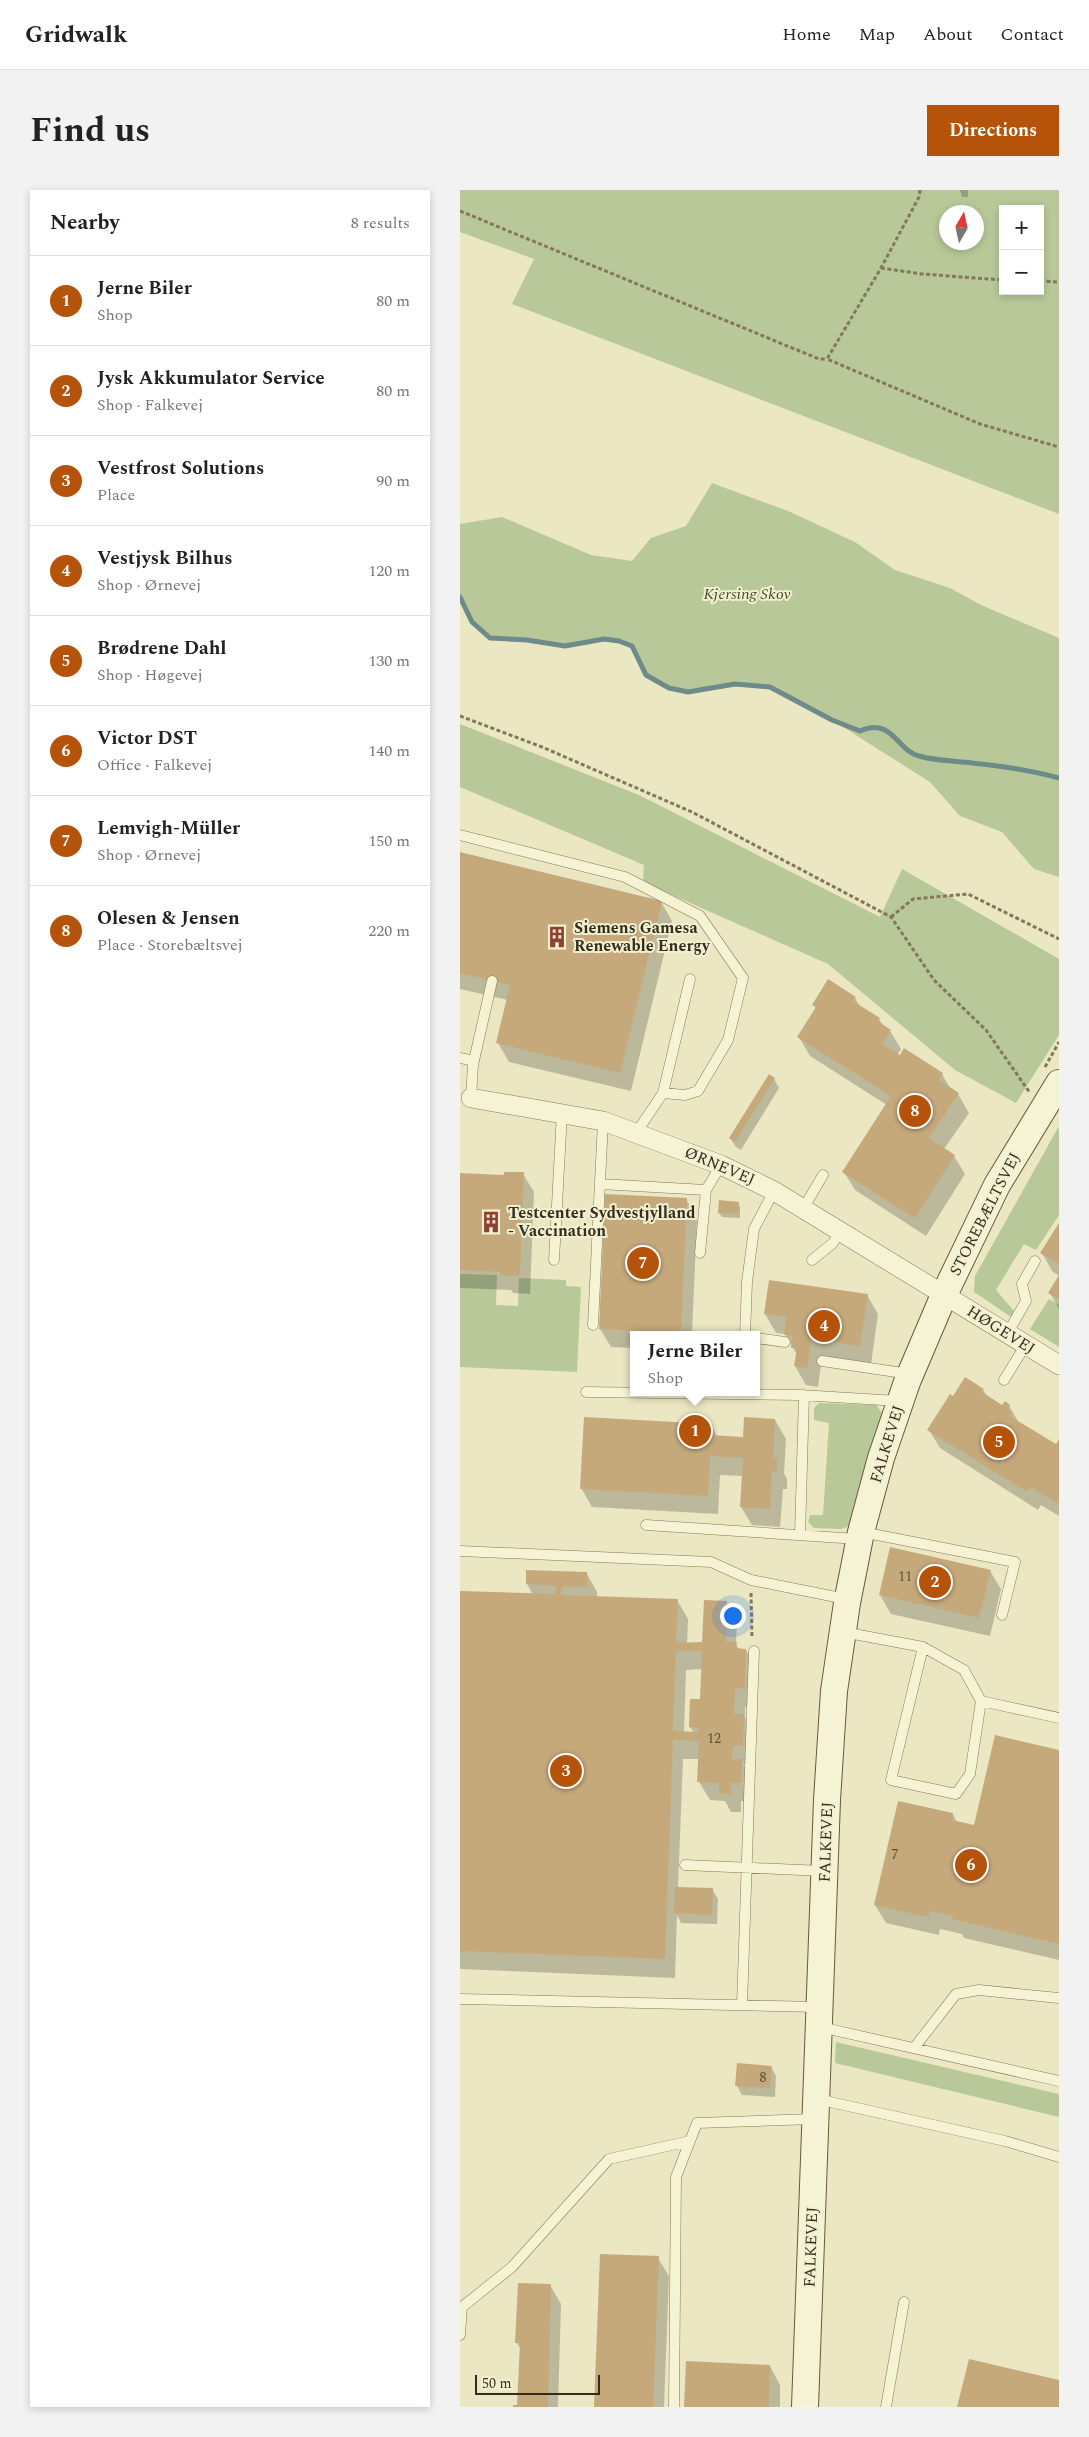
<!DOCTYPE html>
<meta charset="utf-8">
<style>
body{margin:0;font-family:Spectral,serif;background:#f2f2f2;color:#222}
.controls{position:absolute;right:15px;top:15px;display:grid;overflow:hidden;border-radius:0px;box-shadow:0 2px 8px #0003}
.controls button{width:45px;height:45px;display:grid;place-items:center;padding:0;border:0;border-bottom:1px solid #e0e0e0;background:#fff;color:#222;font:25px sans-serif}
.compass{position:absolute;left:479px;top:15px;width:45px;height:45px;border-radius:50%;background:#fff;box-shadow:0 2px 8px #0003;rotate:9deg}
.scale{position:absolute;left:15px;bottom:12px;width:125px;box-sizing:border-box;padding-left:5px;border:2px solid #342d1e;border-top:0;font-size:14px;line-height:18px;white-space:nowrap;color:#342d1e;-webkit-text-stroke:4px #f3f0d2;paint-order:stroke}
.you{position:absolute;left:272px;top:1425px;width:18px;height:18px;margin:-12px;border:4px solid #fff;border-radius:50%;background:#1a73e8;box-shadow:0 0 0 8px #1a73e833}
.badge{display:grid;place-items:center;width:32px;height:32px;border-radius:50%;background:#b45309;color:#fff;font-size:16px;font-weight:700}
.pin{position:absolute;translate:-50% -50%;border:2px solid #fff;box-shadow:0 1px 5px #0006}
.popup{position:absolute;left:170px;top:1141px;width:130px;height:65px;box-sizing:border-box;display:grid;place-content:center;border-radius:0px;background:#fff;filter:drop-shadow(0 1px 4px #0005);font-size:16px;white-space:nowrap;color:#767676}
.popup b{font-size:19px;color:#222}
.popup::after{content:'';position:absolute;left:50%;top:100%;margin-left:-10px;border:10px solid transparent;border-top-color:#fff}
.list{margin:0;padding:0;list-style:none}
h2{display:flex;justify-content:space-between;align-items:center;height:65px;margin:0;padding:0 20px;font-size:21px}
h2 small{font-size:16px;font-weight:400;color:#767676}
.list li{display:grid;grid-template-columns:32px 1fr auto;gap:15px;align-items:center;box-sizing:border-box;height:90px;padding:0 20px;border-top:1px solid #e0e0e0}
.list b{display:block;font-size:19px;white-space:nowrap}
.list p{margin:0;font-size:16px;white-space:nowrap;color:#767676}
.list em{font-size:16px;font-style:normal;color:#767676}
.map{position:relative;flex:none;width:599px;height:2217px;overflow:hidden;border-radius:0px}
header{display:flex;align-items:center;gap:30px;box-sizing:border-box;height:70px;padding:0 25px;background:#fff;border-bottom:1px solid #e0e0e0}
header strong{font-size:24px}
nav{display:flex;gap:28px;margin-inline-start:auto;font-size:18px}
.intro{display:flex;align-items:center;justify-content:space-between;box-sizing:border-box;height:120px;padding:0 30px}
h1{margin:0;font-size:35px}
.button{padding:12px 22px;border-radius:0px;background:#b45309;color:#fff;font-size:18px;font-weight:700}
main{display:flex;gap:30px;padding:0 30px}
aside{flex:1;background:#fff;border-radius:0px;box-shadow:0 2px 8px #0003}
.map>svg:first-child{display:block}
</style>
<header>
<strong>Gridwalk</strong>
<nav><a>Home</a><a>Map</a><a>About</a><a>Contact</a></nav>
</header>
<div class="intro"><h1>Find us</h1><a class="button">Directions</a></div>
<main>
<aside>
<h2>Nearby<small>8 results</small></h2>
<ul class="list">
<li><span class="badge">1</span><div><b>Jerne Biler</b><p>Shop</p></div><em>80 m</em></li>
<li><span class="badge">2</span><div><b>Jysk Akkumulator Service</b><p>Shop · Falkevej</p></div><em>80 m</em></li>
<li><span class="badge">3</span><div><b>Vestfrost Solutions</b><p>Place</p></div><em>90 m</em></li>
<li><span class="badge">4</span><div><b>Vestjysk Bilhus</b><p>Shop · Ørnevej</p></div><em>120 m</em></li>
<li><span class="badge">5</span><div><b>Brødrene Dahl</b><p>Shop · Høgevej</p></div><em>130 m</em></li>
<li><span class="badge">6</span><div><b>Victor DST</b><p>Office · Falkevej</p></div><em>140 m</em></li>
<li><span class="badge">7</span><div><b>Lemvigh-Müller</b><p>Shop · Ørnevej</p></div><em>150 m</em></li>
<li><span class="badge">8</span><div><b>Olesen &amp; Jensen</b><p>Place · Storebæltsvej</p></div><em>220 m</em></li>
</ul>
</aside>
<div class="map">
<svg width="599" height="2217" viewBox="0 0 599 2217">
<rect width="100%" height="100%" fill="#ebe7c3"/>
<path fill="#b9c898" fill-rule="evenodd" d="M 0,0 L 599,0 L 599,324 L 52,114 L 74,69 L 0,42 ZM 543,19 L 580,19 L 580,101 L 543,101 ZM 487,22 L 516,22 L 516,52 L 487,52 Z
M 252,293 L 328,321 L 395,352 L 435,380 L 490,398 L 521,415 L 599,448 L 599,687 L 574,679 L 542,642 L 500,626 L 470,592 L 372,530 L 310,497 L 275,494 L 228,502 L 209,498 L 186,485 L 172,456 L 159,451 L 144,449 L 105,456 L 67,450 L 30,448 L 12,432 L 0,407 L 0,334 L 42,327 L 131,365 L 172,371 L 191,348 L 226,336 Z
M 0,534 L 179,605 L 420,727 L 442,679 L 599,769 L 599,845 L 556,913 L 495,880 L 368,774 L 183,692 L 184,675 L 0,597 Z
M 599,936 L 599,1025 L 576,1060 L 564,1054 L 536,1100 L 554,1121 L 551,1127 L 514,1102 L 515,1086 Z
M 0,1084 L 37,1085 L 36,1115 L 58,1116 L 59,1088 L 106,1090 L 106,1096 L 121,1097 L 117,1182 L 0,1177 Z
M 589,1109 L 599,1115 L 599,1157 L 570,1139 Z
M 359,1213 L 416,1215 L 422,1223 L 389,1336 L 381,1339 L 354,1338 L 348,1332 L 350,1325 L 363,1325 L 369,1233 L 354,1230 L 354,1218 Z
M 376,1852 L 599,1904 L 599,1927 L 375,1873 Z"/>
<path fill="#0003" fill-rule="evenodd" d="M 500,0 L 508,0 L 508,7 L 502,7 Z
M 0,664 L 201,712 L 212,731 L 171,901 L 49,872 L 38,853 L 48,810 L 0,799 Z
M 395,808 L 400,817 L 419,829 L 423,836 L 430,841 L 441,859 L 437,865 L 440,867 L 445,860 L 482,884 L 491,900 L 498,904 L 509,923 L 484,959 L 494,966 L 505,984 L 466,1046 L 395,1000 L 384,982 L 427,915 L 350,866 L 339,847 L 356,819 L 354,815 Z
M 314,889 L 319,898 L 281,960 L 276,957 L 270,948 Z
M 0,984 L 45,986 L 63,984 L 74,1002 L 70,1104 L 53,1103 L 51,1100 L 0,1098 Z
M 226,1009 L 237,1028 L 232,1145 L 174,1145 L 174,1158 L 151,1157 L 140,1139 Z
M 278,1013 L 280,1017 L 280,1028 L 262,1027 L 259,1023 Z
M 599,1035 L 599,1086 L 592,1081 L 582,1063 Z
M 599,1087 L 599,1119 L 590,1103 Z
M 407,1105 L 418,1124 L 411,1174 L 362,1167 L 358,1197 L 346,1195 L 335,1176 L 337,1165 L 325,1144 L 316,1143 L 305,1124 Z
M 523,1200 L 528,1208 L 542,1217 L 549,1216 L 559,1233 L 596,1256 L 599,1251 L 599,1326 L 581,1315 L 578,1320 L 480,1258 L 469,1240 L 494,1208 Z
M 315,1230 L 326,1249 L 324,1283 L 327,1289 L 327,1299 L 323,1299 L 320,1337 L 292,1335 L 281,1317 L 283,1286 L 260,1285 L 258,1324 L 132,1317 L 121,1298 L 251,1236 L 257,1246 L 284,1248 Z
M 68,1381 L 127,1384 L 137,1402 L 137,1407 L 217,1410 L 228,1429 L 227,1454 L 243,1453 L 266,1412 L 277,1431 L 276,1454 L 279,1460 L 286,1460 L 296,1479 L 295,1517 L 285,1517 L 285,1527 L 294,1544 L 293,1574 L 283,1574 L 292,1589 L 292,1612 L 281,1611 L 281,1622 L 271,1622 L 265,1611 L 250,1610 L 239,1592 L 240,1569 L 223,1569 L 218,1698 L 252,1699 L 258,1709 L 257,1734 L 221,1733 L 217,1725 L 215,1788 L 0,1779 L 0,1402 L 73,1405 L 67,1394 ZM 242,1479 L 241,1511 L 230,1537 L 234,1543 L 224,1543 L 226,1480 Z
M 530,1381 L 541,1399 L 530,1446 L 431,1424 L 420,1405 Z
M 536,1546 L 599,1561 L 599,1770 L 504,1748 L 502,1744 L 480,1739 L 479,1745 L 426,1733 L 415,1715 L 493,1624 L 497,1633 L 515,1637 Z
M 311,1877 L 316,1886 L 315,1907 L 282,1905 L 277,1896 Z
M 198,2068 L 209,2086 L 204,2217 L 135,2217 Z
M 90,2095 L 101,2114 L 98,2217 L 55,2217 L 59,2216 L 61,2160 L 57,2153 Z
M 310,2176 L 320,2195 L 320,2217 L 225,2217 Z"/>
<g fill="none" stroke-linecap="round" stroke-linejoin="round">
<path stroke="#6c8b89" stroke-width="5" d="M 0,407 L 12,432 L 30,448 L 67,450 L 105,456 L 144,449 L 159,451 L 172,456 L 186,485 L 209,498 L 228,502 L 275,494 L 310,497 L 372,530 L 400,541 C 433,527 436,560 459,566 C 476,571 495,571 512,573 C 542,576 570,580 599,588"/>
</g>
<path fill="#c6a97b" fill-rule="evenodd" d="M 0,662 L 202,711 L 160,883 L 36,853 L 50,795 L 0,783 Z
M 368,789 L 396,807 L 393,811 L 420,828 L 418,831 L 431,840 L 422,854 L 440,865 L 444,858 L 483,883 L 479,890 L 499,903 L 469,948 L 495,965 L 455,1028 L 382,982 L 431,906 L 337,847 L 356,817 L 352,815 Z
M 309,884 L 315,888 L 275,952 L 269,948 Z
M 44,982 L 64,982 L 60,1086 L 40,1085 L 41,1082 L 0,1080 L 0,983 L 44,985 Z
M 145,1004 L 227,1008 L 221,1143 L 139,1139 Z
M 259,1010 L 279,1012 L 278,1024 L 258,1023 Z
M 599,1033 L 599,1074 L 580,1063 Z
M 599,1085 L 599,1109 L 588,1103 Z
M 309,1090 L 408,1104 L 400,1156 L 351,1149 L 347,1178 L 334,1176 L 337,1158 L 331,1158 L 333,1146 L 324,1145 L 326,1127 L 304,1124 Z
M 505,1187 L 524,1199 L 522,1202 L 542,1215 L 545,1211 L 550,1215 L 548,1219 L 552,1222 L 550,1226 L 596,1254 L 599,1249 L 599,1312 L 596,1313 L 570,1297 L 567,1302 L 467,1240 L 490,1204 L 493,1206 Z
M 124,1227 L 252,1234 L 251,1245 L 283,1247 L 284,1227 L 315,1229 L 313,1269 L 317,1269 L 317,1281 L 312,1281 L 310,1319 L 280,1317 L 283,1268 L 250,1266 L 248,1306 L 120,1299 Z
M 430,1357 L 531,1380 L 519,1428 L 419,1405 Z
M 66,1380 L 127,1382 L 127,1397 L 102,1396 L 101,1405 L 218,1409 L 216,1453 L 242,1452 L 244,1410 L 267,1411 L 266,1452 L 277,1452 L 276,1458 L 286,1459 L 285,1499 L 275,1498 L 274,1524 L 284,1524 L 283,1556 L 273,1556 L 272,1569 L 282,1569 L 281,1593 L 271,1593 L 271,1604 L 259,1603 L 259,1593 L 237,1592 L 239,1551 L 213,1550 L 205,1769 L 0,1761 L 0,1401 L 95,1404 L 96,1396 L 66,1394 ZM 216,1461 L 242,1461 L 240,1509 L 230,1509 L 229,1537 L 239,1538 L 239,1542 L 213,1541 Z
M 535,1545 L 599,1560 L 599,1754 L 492,1729 L 493,1726 L 470,1721 L 468,1727 L 414,1715 L 438,1611 L 493,1623 L 492,1630 L 514,1635 Z
M 215,1697 L 253,1698 L 252,1725 L 214,1723 Z
M 277,1873 L 312,1876 L 310,1898 L 275,1896 Z
M 140,2064 L 199,2066 L 193,2217 L 134,2217 Z
M 58,2093 L 91,2094 L 88,2217 L 53,2217 L 53,2215 L 57,2215 L 60,2153 L 55,2153 Z
M 509,2169 L 599,2190 L 599,2217 L 497,2217 Z
M 226,2171 L 310,2175 L 309,2217 L 224,2217 Z"/>
<g fill="none" stroke-linecap="round" stroke-linejoin="round">
<g stroke="#83785b" stroke-width="11">
<path id="lane" d="M 0,645 L 165,687 L 240,726 L 283,788 L 268,850 L 238,901 L 225,905 L 203,903
M 0,868 L 14,871
M 11,908 L 13,875 L 32,791
M 176,943 L 203,903 L 230,789
M 140,994 L 246,1000
M 343,1019 L 363,985
M 240,1063 L 246,1000 L 261,975
M 94,1070 L 102,923
M 352,1070 L 373,1053 L 380,1041
M 133,1135 L 143,931
M 547,1144 L 566,1111 L 562,1094 L 575,1071
M 285,1145 L 287,1092 L 294,1039 L 314,1001
M 296,1148 L 325,1152
M 362,1171 L 450,1184
M 544,1190 L 565,1156
M 126,1202 L 340,1205 L 439,1211
M 186,1335 L 398,1349
M 402,1342 L 555,1372 L 542,1425
M 340,1345 L 344,1205
M 0,1361 L 251,1372 L 291,1390 L 386,1409
M 383,1442 L 463,1457 L 504,1480 L 521,1511 L 510,1584 L 496,1604 L 431,1590 L 463,1457
M 521,1511 L 599,1528
M 225,1675 L 363,1681
M 0,1809 L 358,1817
M 282,1815 L 294,1461
M 360,1837 L 599,1891
M 454,1858 L 496,1804 L 519,1800 L 599,1808
M 357,1909 L 545,1951 L 599,1967
M 0,2145 L 2,2117 L 52,2077 L 149,1969 L 230,1951
M 214,2217 L 216,1987 L 237,1933 L 354,1929
M 426,2217 L 444,2112"/>
</g>
<g stroke="#83785b" stroke-width="20">
<path id="street" d="M 11,908 L 143,931 L 261,975 L 314,1001 L 599,1175"/>
</g>
<g stroke="#65593e" stroke-width="28">
<path id="secondary" d="M 345,2217 L 367,1610 L 374,1501 L 387,1413 L 401,1342 L 421,1268 L 447,1192 L 484,1105 L 537,995 L 599,893"/>
</g>
<path stroke="#83785b" stroke-width="3" stroke-dasharray="4 2.5" stroke-linecap="butt" d="M 460,0 L 459,7 L 421,78 L 367,169 L 520,234 L 599,257
M 0,21 L 359,169 L 367,169
M 421,78 L 462,84 L 543,90
M 580,91 L 599,92
M 0,526 L 82,557 L 232,622 L 431,727 L 474,790 L 526,840 L 570,903
M 431,727 L 453,709 L 508,704 L 599,749
M 585,877 L 599,852
M 291,1403 L 292,1448"/>
<use href="#lane" stroke="#f6f3d5" stroke-width="10"/>
<use href="#street" stroke="#f6f3d5" stroke-width="19"/>
<use href="#secondary" stroke="#f6f3d5" stroke-width="26"/>
</g>
<defs>
<g id="building-bare" transform="scale(1.725)"><path d="M-4-6H4V6H1V3H-1V6H-4ZM-2.5-4.3h1.7v1.8h-1.7ZM.8-4.3h1.7v1.8H.8ZM-2.5-1h1.7V.8h-1.7ZM.8-1h1.7V.8H.8Z" fill="#8e412f" stroke="#f3f0d2" stroke-width="2.5" paint-order="stroke"/></g>
</defs>
<g fill-rule="evenodd">
<use href="#building-bare" x="97" y="747"/>
<use href="#building-bare" x="31" y="1032"/>
</g>
<g text-anchor="middle" dominant-baseline="central" stroke-width="4" stroke-linejoin="round" paint-order="stroke">
<g font-size="14" fill="#584c35">
<text x="445" y="1386">11</text>
<text x="254" y="1548">12</text>
<text x="435" y="1664">7</text>
<text x="303" y="1887">8</text>
</g>
<g font-size="16" font-style="italic" fill="#3d4f26" stroke="#f3f0d2">
<text x="287" y="404">Kjersing Skov</text>
</g>
<g font-size="16" font-weight="bold" fill="#342d1e" stroke="#f3f0d2" text-anchor="start">
<text x="114" y="738">Siemens Gamesa<tspan x="114" dy="18">Renewable Energy</tspan></text>
<text x="48" y="1023">Testcenter Sydvestjylland<tspan x="48" dy="18">- Vaccination</tspan></text>
</g>
<g font-size="16" fill="#342d1e" stroke="#f3f0d2">
<text transform="translate(260 976) rotate(23)">ØRNEVEJ</text>
<text transform="translate(525 1024) rotate(-63)">STOREBÆLTSVEJ</text>
<text transform="translate(541 1140) rotate(32)">HØGEVEJ</text>
<text transform="translate(427 1254) rotate(-73)">FALKEVEJ</text>
<text transform="translate(366 1652) rotate(-88)">FALKEVEJ</text>
<text transform="translate(351 2057) rotate(-88)">FALKEVEJ</text>
</g>
</g>
</svg>
<div class="controls">
<button>+</button>
<button>−</button>
</div>
<svg class="compass" viewBox="-18 -18 36 36"><path d="M0-13l5 13h-10z" fill="#e53935"/><path d="M0 13l5-13h-10z" fill="#767676"/></svg>
<div class="scale">50 m</div>
<div class="you"></div>
<div class="pin badge" style="left:235px;top:1241px">1</div>
<div class="popup"><b>Jerne Biler</b>Shop</div>
<div class="pin badge" style="left:475px;top:1392px">2</div>
<div class="pin badge" style="left:106px;top:1581px">3</div>
<div class="pin badge" style="left:364px;top:1136px">4</div>
<div class="pin badge" style="left:539px;top:1252px">5</div>
<div class="pin badge" style="left:511px;top:1675px">6</div>
<div class="pin badge" style="left:183px;top:1073px">7</div>
<div class="pin badge" style="left:455px;top:921px">8</div>
</div>
</main>
